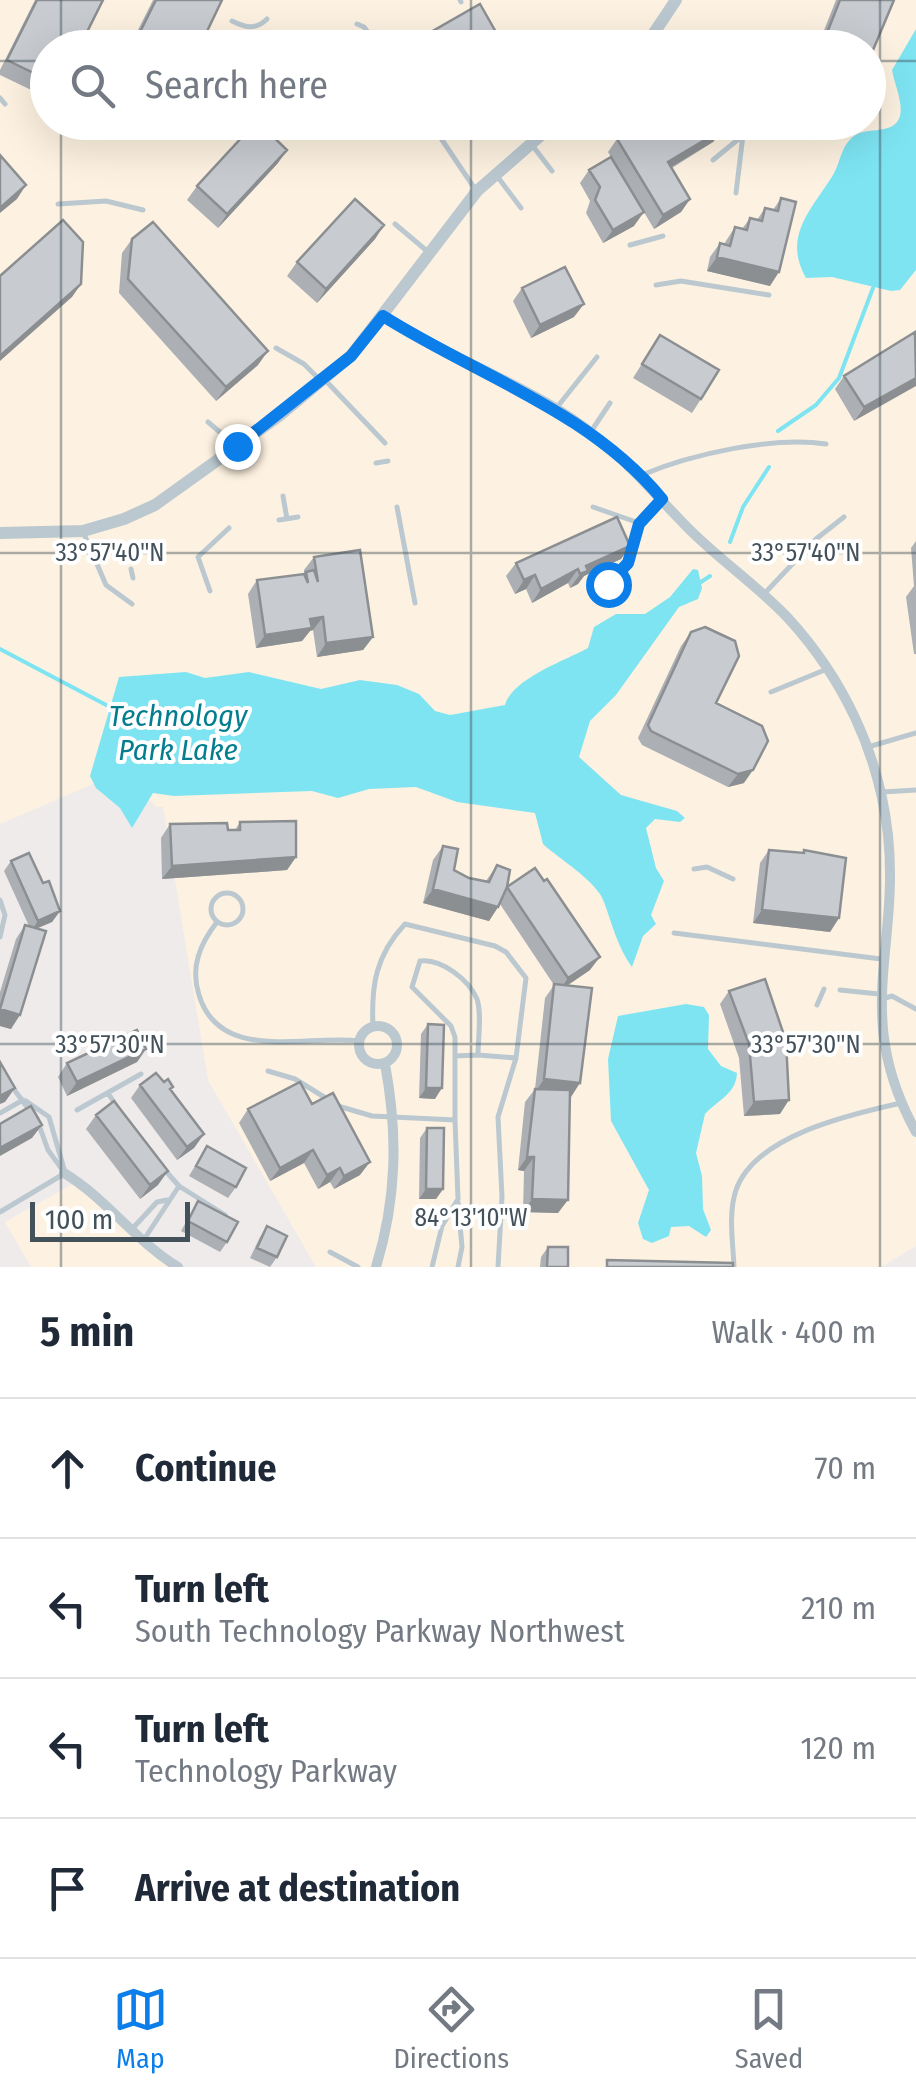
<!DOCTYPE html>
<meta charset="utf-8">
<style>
body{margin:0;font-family:"Fira Sans Condensed",sans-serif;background:#f6f6f7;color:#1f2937}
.scale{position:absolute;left:30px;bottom:25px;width:160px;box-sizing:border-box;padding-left:10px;border:5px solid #43515a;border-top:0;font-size:28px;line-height:35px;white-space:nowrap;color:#43515a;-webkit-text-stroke:8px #fff;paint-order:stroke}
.stop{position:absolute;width:30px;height:30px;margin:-22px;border:8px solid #0b7ee9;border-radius:50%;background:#fff}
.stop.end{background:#0b7ee9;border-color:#fff;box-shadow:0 2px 10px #0008}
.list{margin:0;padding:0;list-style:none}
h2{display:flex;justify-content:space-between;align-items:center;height:130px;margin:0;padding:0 40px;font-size:42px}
h2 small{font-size:32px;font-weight:400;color:#747a83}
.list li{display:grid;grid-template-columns:65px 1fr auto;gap:30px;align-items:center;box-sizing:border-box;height:140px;padding:0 40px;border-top:2px solid #e0e1e3}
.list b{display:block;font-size:38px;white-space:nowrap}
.list p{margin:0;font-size:32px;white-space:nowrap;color:#747a83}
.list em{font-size:32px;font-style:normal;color:#747a83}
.icon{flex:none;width:55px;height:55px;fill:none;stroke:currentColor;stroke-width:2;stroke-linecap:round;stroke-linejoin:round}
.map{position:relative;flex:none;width:916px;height:1267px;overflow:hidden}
.search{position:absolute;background:#fff;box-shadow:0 10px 40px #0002;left:30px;right:30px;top:30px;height:110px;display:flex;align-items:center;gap:25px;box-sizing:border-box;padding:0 35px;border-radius:55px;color:#747a83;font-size:38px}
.sheet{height:690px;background:#fff}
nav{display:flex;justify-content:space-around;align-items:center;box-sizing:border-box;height:140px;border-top:2px solid #e0e1e3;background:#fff;font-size:28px;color:#747a83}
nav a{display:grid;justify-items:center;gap:5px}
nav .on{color:#0b7ee9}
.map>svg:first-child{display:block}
</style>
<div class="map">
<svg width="916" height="1267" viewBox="0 0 916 1267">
<rect width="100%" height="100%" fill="#efebeb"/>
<path fill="#fdf2e1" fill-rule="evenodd" d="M 0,0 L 916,0 L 916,1246 L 881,1267 L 316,1267 L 208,1080 L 163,807 L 156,807 L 121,772 L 0,824 ZM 48,48 L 868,48 L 868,122 L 48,122 Z
M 80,1180 L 159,1257 L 182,1267 L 31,1267 L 5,1222 Z"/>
<path fill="#7ee4f2" d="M 916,29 L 916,270 L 900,290 L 891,291 L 832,277 L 806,278 C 782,236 812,209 833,175 C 841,162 840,147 854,136 C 866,127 887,134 897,122 C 907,110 894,84 892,70 Z
M 693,569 L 698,570 L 702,588 L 698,599 L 679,607 L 616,695 L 590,721 L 579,757 L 621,795 L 677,811 L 685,818 L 680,822 L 655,819 L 646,828 L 656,868 L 664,881 L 651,915 L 656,924 L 643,936 L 632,967 C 618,948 612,924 604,902 C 597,881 559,859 543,844 L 535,813 L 457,802 L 416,787 L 369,789 L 338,798 L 312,791 L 174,796 L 153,793 L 132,828 L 120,808 L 96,788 L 90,776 L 119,677 L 186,672 L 205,678 L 249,672 L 321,689 L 360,680 L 397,685 L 419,694 L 435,711 L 450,715 L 505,705 C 512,679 564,661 588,648 L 594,627 L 616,614 L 645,614 L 670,597 Z
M 686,1004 L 704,1007 L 709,1015 L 708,1049 L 721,1066 L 737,1073 C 736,1094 719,1099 705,1114 L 696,1153 L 702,1176 L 703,1209 L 711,1230 L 706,1237 L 689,1226 L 671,1227 L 669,1236 L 652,1243 L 643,1239 L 638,1223 L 649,1190 L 611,1121 L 608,1059 L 618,1016 Z"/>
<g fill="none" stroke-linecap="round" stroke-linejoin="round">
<path stroke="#7ee4f2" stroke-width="4" d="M 778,431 L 816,405 L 839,378 L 873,288
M 730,542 L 743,507 L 769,467
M 701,582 L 710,576
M 0,649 L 110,707"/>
<path stroke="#bbc8d0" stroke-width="5" d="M 460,0 L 461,2
M 232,21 C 246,28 256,30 267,19
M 357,24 L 364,27 L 379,48
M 654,36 L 672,48
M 0,98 L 5,104
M 430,122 L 475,189
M 736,122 L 743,135 L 736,193
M 532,145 L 552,171
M 713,160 L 741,137
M 497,176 L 521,208
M 58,204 L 106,201 L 143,210
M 395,224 L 427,251
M 630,245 L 663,236
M 656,285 L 681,281 L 769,295
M 276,348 L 304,364 L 321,381
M 326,381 L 385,443
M 558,406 L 597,357
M 208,422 L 235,445
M 592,430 L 610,403
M 376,463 L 388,461
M 642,475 C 691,454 774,436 826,444
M 283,496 L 287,519
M 397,507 L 415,603
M 593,507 L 639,523
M 279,520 L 298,517
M 84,534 L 106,585 L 132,604
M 131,569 L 133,578
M 608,584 L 629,563 L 639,523 L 661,500
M 210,591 L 198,557 L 229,528
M 764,594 L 816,539 L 844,517
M 771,692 L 827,669
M 868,747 L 916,733
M 882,792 L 916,790
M 694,869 L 707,867 L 733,879
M211 909a16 16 0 1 1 32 0a16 16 0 1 1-32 0Z
M 0,900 L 5,915 L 0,937
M 217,922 C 200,944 190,967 199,995 C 220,1064 306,1034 359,1041
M 674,933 L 881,959
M 840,990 L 879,994
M 882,999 L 892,996 L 916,1009
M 817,1005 L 824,989
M 373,1026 C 371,985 376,955 405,924 L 495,946 L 506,952 L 526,978 L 516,1058 L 498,1117 L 502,1197 L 498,1267
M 455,1056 L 478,1055
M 268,1071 L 295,1079 L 329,1100
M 10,1084 L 30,1111
M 108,1093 L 117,1107
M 26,1101 L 49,1117 L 64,1169
M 338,1106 L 372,1116 L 455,1120 L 458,1199 L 442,1226 L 432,1267
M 77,1110 L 141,1074
M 0,1113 L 23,1100
M 455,1120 L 455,1037 L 451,1026 L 412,987 L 420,961 C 441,958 469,980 477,999 C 482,1014 478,1039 478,1055 L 516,1058
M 39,1125 L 48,1150 L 64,1172
M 163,1168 L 179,1186 L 225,1215
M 458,1202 L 462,1247 L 458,1267
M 0,1212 L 62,1175
M 132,1229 L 157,1202 L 167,1200
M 143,1241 L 179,1186
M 330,1252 L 358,1267
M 734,1267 C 733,1242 728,1214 736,1190 C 755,1135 852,1114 901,1103"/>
<path stroke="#bbc8d0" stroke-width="10" d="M 383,316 C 438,351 501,375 557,409 C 613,443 642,481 686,526 C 718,559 757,585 788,618 C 843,678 879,753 888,835 C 900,949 852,1016 916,1132
M359 1045a19 19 0 1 1 38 0a19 19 0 1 1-38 0Z
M 64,1173 C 107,1199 135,1241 178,1267
M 376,1267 C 397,1198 398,1134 385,1064"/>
<path stroke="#bbc8d0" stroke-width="12" d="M 644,48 L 676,0
M 0,533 L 83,531 L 124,519 L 155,505 L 279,416 L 351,356 L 477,191 L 556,122"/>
</g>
<path fill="#acafb4" d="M 35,0 L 103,0 L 48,48 L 48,98 L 0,75 L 0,70 Z
M 153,0 L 222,0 L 199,48 L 129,48 Z
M 836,0 L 894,0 L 868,48 L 817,48 Z
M 340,122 L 366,122 L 355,135 Z
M 723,129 L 713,142 L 672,168 L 690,199 L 681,212 L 654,229 L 616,165 L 634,226 L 603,243 L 586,213 L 590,201 L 580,183 L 589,170 L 611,157 L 608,152 L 617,139 Z
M 278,163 L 218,228 L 187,200 L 197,186 Z
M 781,198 L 770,286 L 707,271 L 710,257 L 720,243 L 724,244 L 735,227 L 742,229 L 750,218 L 757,220 L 765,208 L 773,210 Z
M 384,225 L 375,239 L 317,303 L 287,276 L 297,262 Z
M 132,239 L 258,365 L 216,401 L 119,293 L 122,253 Z
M 522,288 L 574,317 L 531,338 L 513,301 Z
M 916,332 L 854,421 L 835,389 L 844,376 Z
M 660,335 L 701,399 L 692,413 L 633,378 Z
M 916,541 L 916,654 L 914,654 L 906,597 L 914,586 L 911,548 Z
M 630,546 L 621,559 L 584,576 L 578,584 L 570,588 L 568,583 L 532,603 L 526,589 L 515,594 L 506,576 L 516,563 Z
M 314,557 L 373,637 L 363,650 L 317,657 L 313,630 L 310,631 L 302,641 L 256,648 L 248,594 L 257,580 L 304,574 L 304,570 Z
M 691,632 L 716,703 L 744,783 L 728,787 L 642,745 L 638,738 L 681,646 Z
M 240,822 L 296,857 L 287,870 L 162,879 L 161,838 L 170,824 L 235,830 Z
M 443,846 L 454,870 L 469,878 L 486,881 L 497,865 L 507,887 L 590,970 L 568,985 L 570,1097 L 558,1213 L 523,1212 L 524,1171 L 518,1170 L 525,1102 L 535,1089 L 545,998 L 554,985 L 500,904 L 489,921 L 423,903 L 433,860 Z
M 769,850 L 802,853 L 804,850 L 839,918 L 830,932 L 753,923 L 760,863 Z
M 11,861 L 43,883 L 60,911 L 52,922 L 37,928 L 11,1029 L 0,1026 L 0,992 L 16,939 L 25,925 L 29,926 L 4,871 Z
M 729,991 L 780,1114 L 744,1116 L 739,1058 L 720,1004 Z
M 428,1024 L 435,1099 L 419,1098 L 421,1034 Z
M 146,1049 L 137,1062 L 67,1096 L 58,1077 L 67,1063 Z
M 164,1082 L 173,1087 L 171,1090 L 204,1134 L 194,1148 L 177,1160 L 131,1098 L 140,1085 Z
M 312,1104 L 360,1175 L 334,1189 L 330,1182 L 318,1189 L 304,1163 L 270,1181 L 239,1123 L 248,1109 Z
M 96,1115 L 158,1185 L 140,1199 L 86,1129 Z
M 427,1128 L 443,1189 L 436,1199 L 419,1199 L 420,1138 Z
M 207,1146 L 236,1187 L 228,1198 L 189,1176 Z
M 198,1201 L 227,1242 L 220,1252 L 181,1231 Z
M 267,1226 L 277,1257 L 270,1267 L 250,1258 L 260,1237 Z
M 548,1247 L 568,1267 L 540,1267 L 541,1257 Z"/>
<path fill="#8c8f92" d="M 723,129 L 713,142 L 658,175 L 668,162 Z
M 287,150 L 278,163 L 218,228 L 227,214 Z
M 26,185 L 17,199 L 0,213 L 0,208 Z
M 690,199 L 681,212 L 654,229 L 663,215 Z
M 644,212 L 634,226 L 603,243 L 613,230 Z
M 384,225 L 375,239 L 317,303 L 326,289 Z
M 717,257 L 779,272 L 770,286 L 707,271 Z
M 81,284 L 72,297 L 0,361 L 0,356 Z
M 584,304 L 574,317 L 531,338 L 540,325 Z
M 268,351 L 258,365 L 216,401 L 226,387 Z
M 916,378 L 916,386 L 854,421 L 864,407 Z
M 630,546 L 621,559 L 584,576 L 578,584 L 570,588 L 586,566 Z
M 578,569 L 568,583 L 532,603 L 541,589 Z
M 535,575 L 526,589 L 515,594 L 524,580 Z
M 323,617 L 313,630 L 310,631 L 302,641 L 256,648 L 265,635 L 310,619 Z
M 373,637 L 363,650 L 317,657 L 326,643 Z
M 753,770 L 744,783 L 728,787 L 738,774 Z
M 296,857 L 287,870 L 162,879 L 172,866 Z
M 433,889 L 498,907 L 489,921 L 423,903 Z
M 762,910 L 839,918 L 830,932 L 753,923 Z
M 60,911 L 52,922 L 31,931 L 38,921 Z
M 600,957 L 590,970 L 559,991 L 568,978 Z
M 0,1009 L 20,1015 L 11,1029 L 0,1026 Z
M 146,1049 L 137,1062 L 67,1096 L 77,1082 Z
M 544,1079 L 580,1083 L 571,1097 L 535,1093 Z
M 15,1088 L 5,1102 L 0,1104 L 0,1096 Z
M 426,1088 L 442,1088 L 435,1099 L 419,1098 Z
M 789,1100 L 780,1114 L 744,1116 L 754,1102 Z
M 42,1125 L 32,1138 L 0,1156 L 0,1148 Z
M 204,1134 L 194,1148 L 177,1160 L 187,1147 Z
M 313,1150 L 304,1163 L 270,1181 L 280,1168 Z
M 527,1157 L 534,1157 L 524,1171 L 518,1170 Z
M 370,1162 L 360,1175 L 334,1189 L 344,1176 Z
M 340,1168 L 330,1182 L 318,1189 L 327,1175 Z
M 168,1171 L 158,1185 L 140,1199 L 150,1185 Z
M 426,1189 L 443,1189 L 436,1199 L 419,1199 Z
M 532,1199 L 568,1200 L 558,1213 L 523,1212 Z"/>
<path fill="#c8ccd1" stroke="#8c8f92" stroke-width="2.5" d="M 37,0 L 103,0 L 79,48 L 48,48 L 48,80 L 7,60 Z
M 156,0 L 222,0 L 199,48 L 140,48 L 134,44 Z
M 840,0 L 894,0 L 868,62 L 868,48 L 821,48 Z
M 480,4 L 505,48 L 422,48 L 417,40 Z
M 256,122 L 258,122 L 287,150 L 227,214 L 197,186 Z
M 645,122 L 719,122 L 723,129 L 668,162 L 690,199 L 663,215 L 617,139 Z
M 0,155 L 26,185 L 0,208 Z
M 611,157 L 644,212 L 613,230 L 595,200 L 600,187 L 589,170 Z
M 781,198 L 796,202 L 779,272 L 717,257 L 720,243 L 730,246 L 735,227 L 747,230 L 750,218 L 762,221 L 765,208 L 778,211 Z
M 355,199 L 384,225 L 326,289 L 297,262 Z
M 63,220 L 83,242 L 81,284 L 0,356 L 0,276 Z
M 153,222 L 268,351 L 226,387 L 128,279 L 132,239 Z
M 565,267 L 584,304 L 540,325 L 522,288 Z
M 915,332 L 916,378 L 864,407 L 844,376 Z
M 660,335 L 719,370 L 701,399 L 642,364 Z
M 617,517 L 630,546 L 586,566 L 588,571 L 580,574 L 578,569 L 541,589 L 535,575 L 524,580 L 516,563 Z
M 360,550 L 373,637 L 326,643 L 323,617 L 310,619 L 312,628 L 265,635 L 257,580 L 304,574 L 308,583 L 306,572 L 314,570 L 318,582 L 314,557 Z
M 705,627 L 735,641 L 739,656 L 716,703 L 762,726 L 768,741 L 753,770 L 738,774 L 651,731 L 648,725 L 691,632 Z
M 296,821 L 296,857 L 172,866 L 170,824 L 227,823 L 228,830 L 240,830 L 240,822 Z
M 443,846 L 458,849 L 454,870 L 469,878 L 489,882 L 497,865 L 510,870 L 507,887 L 535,868 L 544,881 L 547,879 L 600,957 L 568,978 L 507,887 L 498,907 L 433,889 Z
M 769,850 L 804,853 L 804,850 L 846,858 L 839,918 L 762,910 Z
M 29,853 L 43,883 L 49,881 L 60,911 L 38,921 L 11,861 Z
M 25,925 L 46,931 L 20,1015 L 0,1009 Z
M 765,979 L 786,1041 L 789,1100 L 754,1102 L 749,1044 L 729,991 Z
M 554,984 L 592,988 L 580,1083 L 544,1079 Z
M 428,1024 L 444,1025 L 442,1088 L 426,1088 Z
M 137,1030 L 146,1049 L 77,1082 L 67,1063 Z
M 0,1062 L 15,1088 L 0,1096 Z
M 156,1073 L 164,1082 L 168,1079 L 173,1087 L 170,1089 L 204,1134 L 187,1147 L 140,1085 Z
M 300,1082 L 312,1104 L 333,1093 L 370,1162 L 344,1176 L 340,1168 L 327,1175 L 313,1150 L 280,1168 L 248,1109 Z
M 535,1089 L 570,1090 L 568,1200 L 532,1199 L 534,1157 L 527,1157 Z
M 114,1101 L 168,1171 L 150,1185 L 96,1115 Z
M 31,1106 L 42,1125 L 0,1148 L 0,1124 Z
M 427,1128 L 444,1128 L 443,1189 L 426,1189 Z
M 207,1146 L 246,1168 L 236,1187 L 196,1166 Z
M 198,1201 L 238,1222 L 227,1242 L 188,1221 Z
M 267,1226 L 287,1236 L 277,1257 L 257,1248 Z
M 548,1247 L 568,1247 L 568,1267 L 547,1267 Z
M 607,1260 L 733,1263 L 733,1267 L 607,1267 Z"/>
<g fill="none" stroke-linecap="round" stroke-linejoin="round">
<path stroke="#0b7ee9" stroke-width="12" d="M 237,446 L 351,356 L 383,316 C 478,376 588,410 662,499 L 639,524 L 628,563 L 608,584"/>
</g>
<path fill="none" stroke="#43515a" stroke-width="2.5" stroke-opacity="0.45" d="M 61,0 L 61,48M 471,0 L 471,48M 880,0 L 880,1267M 0,61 L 48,61M 868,61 L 916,61M 61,122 L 61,1267M 471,122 L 471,1267M 0,553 L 916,553M 0,1044 L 916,1044"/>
<g text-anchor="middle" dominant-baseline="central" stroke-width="8" stroke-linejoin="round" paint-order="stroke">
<g font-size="30" font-style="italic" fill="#047e8f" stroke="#fff">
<text x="178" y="716">Technology<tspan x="178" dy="34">Park Lake</tspan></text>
</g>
</g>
<g font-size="25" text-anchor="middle" fill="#43515a" stroke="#fff" stroke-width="8" stroke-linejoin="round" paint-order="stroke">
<text x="110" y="561">33°57'40"N</text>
<text x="806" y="561">33°57'40"N</text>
<text x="110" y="1053">33°57'30"N</text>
<text x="806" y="1053">33°57'30"N</text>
<text x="471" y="1226">84°13'10"W</text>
</g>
</svg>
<div class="scale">100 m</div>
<div class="stop" style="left:608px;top:584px"></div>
<div class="stop end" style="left:237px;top:446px"></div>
<div class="search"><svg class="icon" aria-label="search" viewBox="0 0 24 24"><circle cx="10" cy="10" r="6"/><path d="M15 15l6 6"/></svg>Search here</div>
</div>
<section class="sheet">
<h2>5 min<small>Walk · 400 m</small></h2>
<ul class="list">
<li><svg class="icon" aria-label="ahead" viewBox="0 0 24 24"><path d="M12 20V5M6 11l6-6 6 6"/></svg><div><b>Continue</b></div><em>70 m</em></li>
<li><svg class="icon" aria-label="left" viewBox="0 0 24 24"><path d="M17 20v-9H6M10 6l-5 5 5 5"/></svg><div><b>Turn left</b><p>South Technology Parkway Northwest</p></div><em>210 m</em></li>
<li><svg class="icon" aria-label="left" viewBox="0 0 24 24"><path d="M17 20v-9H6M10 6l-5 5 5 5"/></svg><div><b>Turn left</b><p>Technology Parkway</p></div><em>120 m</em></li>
<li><svg class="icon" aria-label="arrive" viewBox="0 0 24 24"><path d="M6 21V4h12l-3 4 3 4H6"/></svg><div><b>Arrive at destination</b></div></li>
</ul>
</section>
<nav>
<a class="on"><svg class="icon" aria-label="map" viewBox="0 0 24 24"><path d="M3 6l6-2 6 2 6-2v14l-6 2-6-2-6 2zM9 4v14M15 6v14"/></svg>Map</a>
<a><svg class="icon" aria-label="directions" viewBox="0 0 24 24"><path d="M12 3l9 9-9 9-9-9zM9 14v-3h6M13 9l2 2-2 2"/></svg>Directions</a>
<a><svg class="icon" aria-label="saved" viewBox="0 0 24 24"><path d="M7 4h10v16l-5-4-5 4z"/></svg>Saved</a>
</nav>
